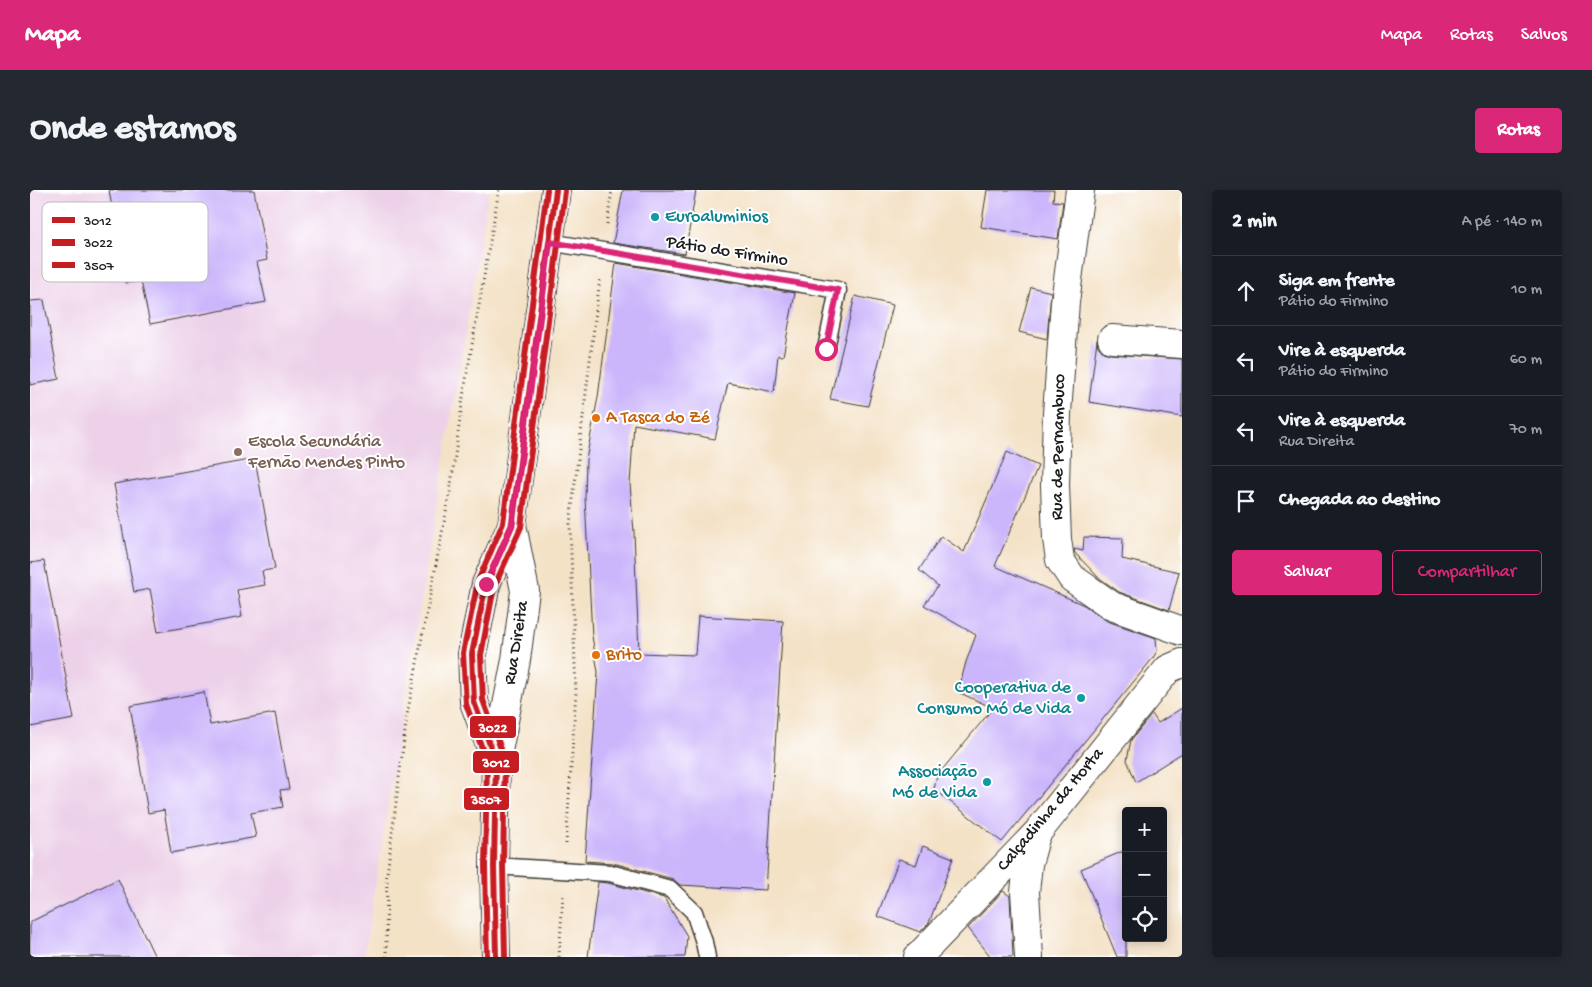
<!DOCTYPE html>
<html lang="pt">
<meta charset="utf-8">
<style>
body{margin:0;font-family:"Gochi Hand",sans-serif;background:#242831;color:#f1f3f6}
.controls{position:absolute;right:15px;bottom:15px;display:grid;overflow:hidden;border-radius:5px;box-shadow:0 2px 12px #0003}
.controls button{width:45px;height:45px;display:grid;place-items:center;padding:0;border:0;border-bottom:1px solid #363941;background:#171b24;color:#f1f3f6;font:25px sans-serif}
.stop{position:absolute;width:15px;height:15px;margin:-11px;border:4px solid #db2777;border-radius:50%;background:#fff}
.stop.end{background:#db2777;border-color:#fff;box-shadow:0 1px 5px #0008}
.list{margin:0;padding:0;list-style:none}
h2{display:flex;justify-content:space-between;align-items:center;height:65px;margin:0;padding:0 20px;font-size:21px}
h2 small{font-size:16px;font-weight:400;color:#9ea1a6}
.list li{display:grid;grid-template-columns:32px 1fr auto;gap:15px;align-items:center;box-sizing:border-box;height:70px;padding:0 20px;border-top:1px solid #363941}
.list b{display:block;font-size:19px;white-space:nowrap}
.list p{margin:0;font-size:16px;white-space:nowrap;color:#9ea1a6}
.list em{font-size:16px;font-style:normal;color:#9ea1a6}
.actions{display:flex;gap:10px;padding:15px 20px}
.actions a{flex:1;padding:11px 0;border:1px solid #db2777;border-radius:5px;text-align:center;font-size:18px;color:#db2777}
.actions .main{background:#db2777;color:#fff}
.icon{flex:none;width:28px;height:28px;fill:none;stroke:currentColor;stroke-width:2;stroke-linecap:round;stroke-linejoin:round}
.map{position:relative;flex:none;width:1152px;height:767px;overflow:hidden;border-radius:5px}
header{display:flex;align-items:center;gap:30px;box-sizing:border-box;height:70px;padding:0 25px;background:#db2777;color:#fff}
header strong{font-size:24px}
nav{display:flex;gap:28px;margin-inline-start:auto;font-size:18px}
.intro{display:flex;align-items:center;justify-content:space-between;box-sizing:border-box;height:120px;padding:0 30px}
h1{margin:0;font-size:35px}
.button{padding:12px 22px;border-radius:5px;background:#db2777;color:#fff;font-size:18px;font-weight:700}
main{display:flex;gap:30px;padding:0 30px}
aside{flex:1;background:#171b24;border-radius:5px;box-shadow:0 2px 12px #0003}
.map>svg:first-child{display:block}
</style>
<header>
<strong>Mapa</strong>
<nav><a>Mapa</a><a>Rotas</a><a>Salvos</a></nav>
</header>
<div class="intro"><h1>Onde estamos</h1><a class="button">Rotas</a></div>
<main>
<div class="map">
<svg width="1152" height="767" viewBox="0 0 1152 767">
<rect width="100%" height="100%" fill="#fff"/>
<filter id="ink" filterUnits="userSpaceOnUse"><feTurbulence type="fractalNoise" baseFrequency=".02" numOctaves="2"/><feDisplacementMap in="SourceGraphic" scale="10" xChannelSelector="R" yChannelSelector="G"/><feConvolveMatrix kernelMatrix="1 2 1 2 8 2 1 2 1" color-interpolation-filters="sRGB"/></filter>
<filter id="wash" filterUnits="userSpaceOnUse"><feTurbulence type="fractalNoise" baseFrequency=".0096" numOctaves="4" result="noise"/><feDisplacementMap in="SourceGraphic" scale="20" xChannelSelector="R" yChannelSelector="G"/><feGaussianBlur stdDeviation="1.12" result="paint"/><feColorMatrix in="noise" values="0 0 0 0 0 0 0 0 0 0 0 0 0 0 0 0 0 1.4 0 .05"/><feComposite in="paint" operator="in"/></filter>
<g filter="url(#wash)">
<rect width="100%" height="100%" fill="#f4e2c7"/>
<path fill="#edd1e9" d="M 0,0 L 459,0 L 372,525 L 334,767 L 0,767 Z"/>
<g id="blocks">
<path fill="#cbb5fb" d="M 79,0 L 224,0 L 237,70 L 227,72 L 236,112 L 120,134 L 111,91 L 95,93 Z
M 593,0 L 666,0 L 655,64 L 583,53 Z
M 957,0 L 1024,0 L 1023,11 L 1033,12 L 1028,49 L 951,37 Z
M 586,73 L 765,103 L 753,166 L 748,165 L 744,202 L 698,193 L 685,249 L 604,234 L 600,294 L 604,342 L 609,463 L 665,465 L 668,426 L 753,431 L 736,700 L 650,695 L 643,689 L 583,673 L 555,671 L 568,482 L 562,446 L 555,308 L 556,270 L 568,207 Z
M 1001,97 L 1021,102 L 1017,149 L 989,142 Z
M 825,106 L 863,115 L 838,216 L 800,209 Z
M 14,110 L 29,189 L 0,195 L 0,111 Z
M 1067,150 L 1068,156 L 1073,162 L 1080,164 L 1152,169 L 1152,227 L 1059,212 Z
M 977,262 L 1008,276 L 965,376 L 1054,415 L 1077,431 L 1126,448 L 1127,461 L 1123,468 L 972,652 L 904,599 L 907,586 L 963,518 L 928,502 L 936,472 L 946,445 L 894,415 L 908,396 L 889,380 L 911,346 L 934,362 Z
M 225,269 L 245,379 L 232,381 L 235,395 L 207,400 L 212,427 L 128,442 L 120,399 L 104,402 L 84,294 Z
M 1054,347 L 1093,348 L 1092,369 L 1149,382 L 1139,420 L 1089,402 L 1068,387 L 1045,363 L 1044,359 L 1053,361 Z
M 14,371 L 44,529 L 0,537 L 0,373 Z
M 174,502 L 180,535 L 245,523 L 259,599 L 250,600 L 253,617 L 221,623 L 226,647 L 141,663 L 134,620 L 118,623 L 100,516 Z
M 1152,518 L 1152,563 L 1106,592 L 1097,570 L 1101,550 L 1122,524 L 1128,533 Z
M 893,656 L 923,668 L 899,733 L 890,742 L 847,726 L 869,669 L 886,675 Z
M 1096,660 L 1096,767 L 1087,767 L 1051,679 Z
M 88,689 L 125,767 L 0,767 L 0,732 Z
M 568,692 L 578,693 L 634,708 L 657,746 L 655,767 L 558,767 Z
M 973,701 L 980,706 L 983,767 L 961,767 L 938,738 Z"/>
</g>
</g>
<g filter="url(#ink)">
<use href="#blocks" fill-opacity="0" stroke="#3c3a36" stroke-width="1"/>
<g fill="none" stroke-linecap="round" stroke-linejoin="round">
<g stroke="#3c3a36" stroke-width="19">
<path id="lane" d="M 519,52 L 808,100 L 796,159
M 464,676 L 580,683 L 640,699 L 664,722 L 674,752 L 677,767"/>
</g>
<g stroke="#3c3a36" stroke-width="30">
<path id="street" d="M 1050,0 L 1035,112 L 1027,223 L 1025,295 L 1027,349 L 1030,370 L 1042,388 L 1082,416 L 1152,441
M 1082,149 L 1152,154
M 888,767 L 1007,643 L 1138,479 L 1152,473
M 999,767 L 995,702 L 998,674 L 1006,645"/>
</g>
<g stroke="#3c3a36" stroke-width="30">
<path id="primary" d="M 466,571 L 444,512 L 442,464 L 456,394 L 482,335 L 526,0
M 466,767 L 464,676 L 466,571 L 486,470 L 495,401 L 482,335"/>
</g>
<path stroke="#3c3a36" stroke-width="3" stroke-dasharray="1 4" stroke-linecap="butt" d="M 577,34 L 582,0
M 536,654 L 546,502 L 540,334 L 570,88
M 356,767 L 357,684 L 377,525 L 420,302 L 433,207 L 469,0
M 529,767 L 533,705"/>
<use href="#lane" stroke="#fff" stroke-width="16"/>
<use href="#street" stroke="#fff" stroke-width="28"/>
<use href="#primary" stroke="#fff" stroke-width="28"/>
<g stroke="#fff" stroke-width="10">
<path id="bus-1" d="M 466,767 L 464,676 L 466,571 L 444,512 L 442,464 L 456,394 L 482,335 L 526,0"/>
</g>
<g stroke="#fff" stroke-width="10">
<path id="bus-2" d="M 475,767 L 473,676 L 475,570 L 453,510 L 451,465 L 464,397 L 491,337 L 535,1"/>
</g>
<g stroke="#fff" stroke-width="10">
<path id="bus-3" d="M 457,767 L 455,676 L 457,572 L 436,514 L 433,463 L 448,391 L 473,333 L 517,0"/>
</g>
<use href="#bus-1" stroke="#c61d23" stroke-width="6"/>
<use href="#bus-2" stroke="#c61d23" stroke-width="6"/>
<use href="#bus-3" stroke="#c61d23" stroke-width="6"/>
</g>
</g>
<g fill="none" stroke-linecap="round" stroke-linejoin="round" filter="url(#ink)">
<path stroke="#db2777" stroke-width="6" d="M 456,394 L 482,335 L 520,52 L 808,100 L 796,159"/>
</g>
<g fill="#0f9aa8" stroke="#fff" stroke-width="2">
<circle cx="625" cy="27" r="5"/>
<circle cx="1051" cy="508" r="5"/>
<circle cx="957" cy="592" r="5"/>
</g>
<g fill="#e8710a" stroke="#fff" stroke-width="2">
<circle cx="566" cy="228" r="5"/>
<circle cx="566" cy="465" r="5"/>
</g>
<circle fill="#8d6e63" stroke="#fff" stroke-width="2" cx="208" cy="262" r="5"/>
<g text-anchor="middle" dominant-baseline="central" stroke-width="4" stroke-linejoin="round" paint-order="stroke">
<g font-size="18" fill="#0d838f" stroke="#fff" text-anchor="end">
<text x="635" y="27" text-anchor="start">Euroaluminios</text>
<text x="1041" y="498">Cooperativa de<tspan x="1041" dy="21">Consumo Mó de Vida</tspan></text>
<text x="947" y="582">Associação<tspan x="947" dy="21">Mó de Vida</tspan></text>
</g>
<g font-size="18" fill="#1c1c1c" stroke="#fff">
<text transform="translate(697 62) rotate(9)">Pátio do Firmino</text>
<text transform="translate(1029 257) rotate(-89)">Rua de Pernambuco</text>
<text transform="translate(487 453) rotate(-81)">Rua Direita</text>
<text transform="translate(1021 620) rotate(-50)">Calçadinha da Horta</text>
</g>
<g font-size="18" fill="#c56008" stroke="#fff" text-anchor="start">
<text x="576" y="228">A Tasca do Zé</text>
<text x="576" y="465">Brito</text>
</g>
<g font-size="18" fill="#785e54" stroke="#fff" text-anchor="start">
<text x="218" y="252">Escola Secundária<tspan x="218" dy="21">Fernão Mendes Pinto</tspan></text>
</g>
</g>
<rect x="12" y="12" width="166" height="80" rx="8" fill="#fff" stroke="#bbb" stroke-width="1"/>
<rect x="22" y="27" width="23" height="6" fill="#c61d23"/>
<rect x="22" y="49" width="23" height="7" fill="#c61d23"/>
<rect x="22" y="72" width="23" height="6" fill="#c61d23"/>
<g font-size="14" fill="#1c1c1c">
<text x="54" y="35">3012</text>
<text x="54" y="57">3022</text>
<text x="54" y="80">3507</text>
</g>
<g stroke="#fff" stroke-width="2">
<rect x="439" y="525" width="48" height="24" rx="5" fill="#c61d23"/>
<rect x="442" y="560" width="48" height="24" rx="5" fill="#c61d23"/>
<rect x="433" y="597" width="47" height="24" rx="5" fill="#c61d23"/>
</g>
<g font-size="14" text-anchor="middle" font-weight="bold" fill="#fff">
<text x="463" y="542">3022</text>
<text x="466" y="577">3012</text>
<text x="456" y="614">3507</text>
</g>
</svg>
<div class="controls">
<button>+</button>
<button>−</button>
<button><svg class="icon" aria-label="locate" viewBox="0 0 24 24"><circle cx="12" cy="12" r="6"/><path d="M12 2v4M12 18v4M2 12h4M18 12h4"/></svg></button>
</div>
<div class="stop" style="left:796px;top:159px"></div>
<div class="stop end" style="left:456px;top:394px"></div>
</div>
<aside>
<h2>2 min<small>A pé · 140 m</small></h2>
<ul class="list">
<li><svg class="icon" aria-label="ahead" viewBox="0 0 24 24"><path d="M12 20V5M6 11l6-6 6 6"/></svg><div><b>Siga em frente</b><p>Pátio do Firmino</p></div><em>10 m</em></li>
<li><svg class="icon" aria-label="left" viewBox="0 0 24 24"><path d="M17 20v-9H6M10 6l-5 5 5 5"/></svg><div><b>Vire à esquerda</b><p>Pátio do Firmino</p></div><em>60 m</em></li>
<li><svg class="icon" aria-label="left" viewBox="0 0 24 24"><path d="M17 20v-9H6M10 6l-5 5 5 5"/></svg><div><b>Vire à esquerda</b><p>Rua Direita</p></div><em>70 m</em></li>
<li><svg class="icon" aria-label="arrive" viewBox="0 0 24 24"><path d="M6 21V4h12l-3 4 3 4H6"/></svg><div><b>Chegada ao destino</b></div></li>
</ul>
<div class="actions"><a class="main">Salvar</a><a>Compartilhar</a></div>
</aside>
</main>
